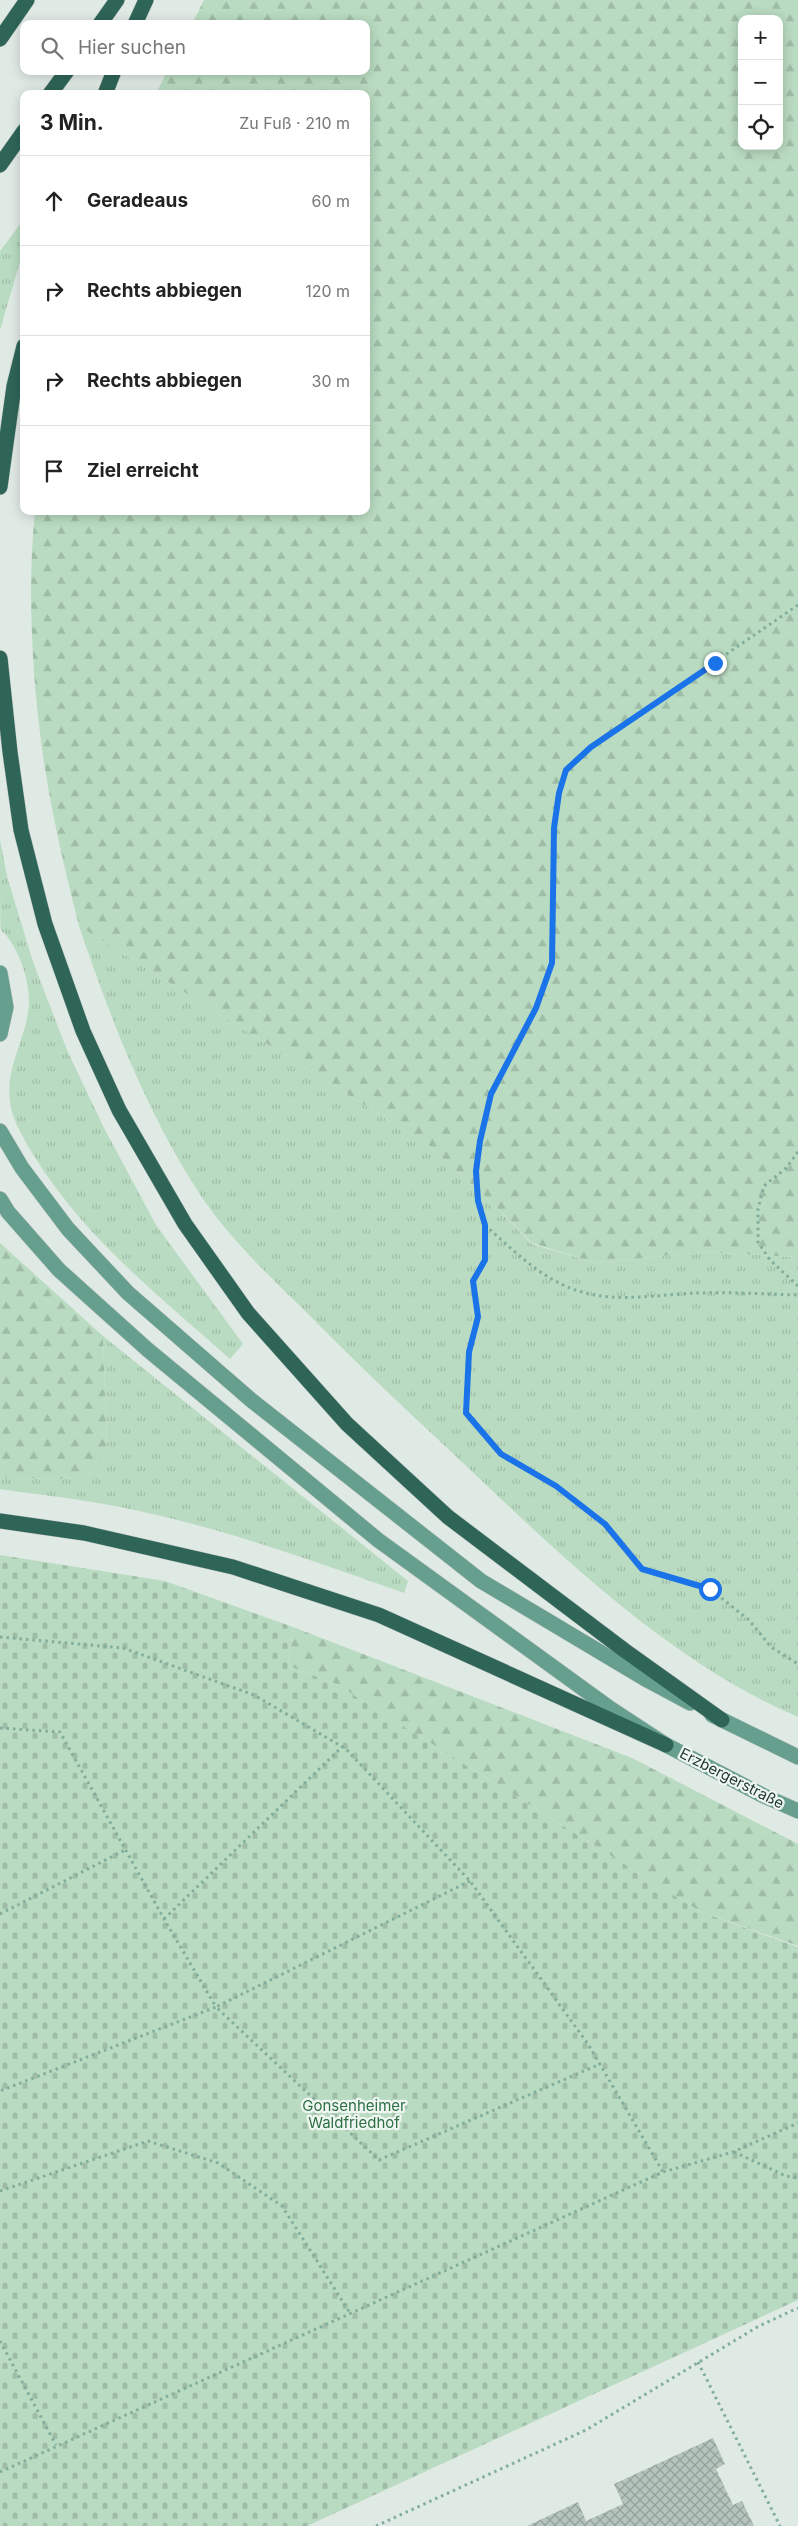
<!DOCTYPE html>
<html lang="de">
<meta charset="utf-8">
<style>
body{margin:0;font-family:Inter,sans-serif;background:#f6f6f6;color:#222}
.controls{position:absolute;right:15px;top:15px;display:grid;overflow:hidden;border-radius:10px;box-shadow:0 2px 12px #0003}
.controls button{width:45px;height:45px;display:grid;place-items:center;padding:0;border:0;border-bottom:1px solid #e0e0e0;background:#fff;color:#222;font:25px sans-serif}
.stop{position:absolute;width:15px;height:15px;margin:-11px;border:4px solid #1a73e8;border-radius:50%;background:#fff}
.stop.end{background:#1a73e8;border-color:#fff;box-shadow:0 1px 5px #0008}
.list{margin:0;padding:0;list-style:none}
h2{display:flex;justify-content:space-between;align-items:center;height:65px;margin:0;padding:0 20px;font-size:21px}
h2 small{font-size:16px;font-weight:400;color:#767676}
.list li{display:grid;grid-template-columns:32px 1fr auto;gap:15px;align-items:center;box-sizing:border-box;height:90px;padding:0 20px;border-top:1px solid #e0e0e0}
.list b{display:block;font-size:19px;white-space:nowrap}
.list em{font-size:16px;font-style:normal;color:#767676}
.icon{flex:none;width:28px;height:28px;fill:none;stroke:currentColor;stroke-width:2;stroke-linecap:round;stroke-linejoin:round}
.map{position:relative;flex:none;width:798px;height:2526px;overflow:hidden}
.search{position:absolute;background:#fff;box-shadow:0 2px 12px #0003;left:20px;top:20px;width:350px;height:55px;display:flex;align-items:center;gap:12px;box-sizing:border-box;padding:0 18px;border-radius:10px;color:#767676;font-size:19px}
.panel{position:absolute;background:#fff;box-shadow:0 2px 12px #0003;left:20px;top:90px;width:350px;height:425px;border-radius:10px}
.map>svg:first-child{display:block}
</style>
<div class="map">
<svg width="798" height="2526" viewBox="0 0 798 2526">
<defs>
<pattern id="grass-tufts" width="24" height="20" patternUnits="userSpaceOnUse" patternTransform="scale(1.25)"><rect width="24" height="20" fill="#b9dbc1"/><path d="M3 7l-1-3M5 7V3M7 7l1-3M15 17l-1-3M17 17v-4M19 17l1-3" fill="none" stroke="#9fbda6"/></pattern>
<pattern id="forest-firs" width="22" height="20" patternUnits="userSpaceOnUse" patternTransform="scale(1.25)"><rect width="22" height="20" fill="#b9dbc1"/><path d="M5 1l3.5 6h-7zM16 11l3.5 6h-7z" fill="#9fbda6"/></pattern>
<pattern id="cemetery-stones" width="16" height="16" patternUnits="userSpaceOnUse" patternTransform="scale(1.25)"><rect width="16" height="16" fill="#b9dbc1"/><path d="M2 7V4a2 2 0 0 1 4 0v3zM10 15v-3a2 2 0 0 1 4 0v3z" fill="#9fbda6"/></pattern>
<pattern id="building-cross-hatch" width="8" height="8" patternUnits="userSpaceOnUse" patternTransform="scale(1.25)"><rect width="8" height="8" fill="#b5c5be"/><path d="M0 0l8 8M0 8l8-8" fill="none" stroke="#93a19b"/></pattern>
</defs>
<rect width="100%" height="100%" fill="#e0eae5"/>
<path fill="url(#grass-tufts)" d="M 24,219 L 24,248 L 0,330 L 0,251 Z
M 0,840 L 7,876 L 33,962 L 67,1050 L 103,1126 L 156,1225 L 243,1344 L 230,1359 C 160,1297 84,1237 34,1156 C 25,1141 12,1120 10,1102 C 5,1066 28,1036 29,1002 C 29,979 20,953 6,935 C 5,933 2,932 1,930 C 0,925 0,852 0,840 Z
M 79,926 L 428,1145 L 493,1204 L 532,1244 L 596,1263 L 701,1252 L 798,1257 L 798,1717 C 650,1653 531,1525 414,1417 C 375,1381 338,1344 300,1306 C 265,1272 228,1236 201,1196 C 146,1112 111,1020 79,926 Z
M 103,1336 L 408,1581 L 404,1593 C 311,1560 217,1526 120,1507 C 81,1499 40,1495 0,1489 L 0,1478 L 77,1479 L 89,1474 L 107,1445 Z"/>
<path fill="url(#forest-firs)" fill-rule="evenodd" d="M 204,0 L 798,0 L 798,1257 L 701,1252 L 596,1263 L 532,1243 L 493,1204 L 428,1145 L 79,926 C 65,870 51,812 43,755 C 32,679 27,588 35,511 L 366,511 L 366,94 L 156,94 L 167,71 L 366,71 L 366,24 L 192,24 ZM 742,19 L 779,19 L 779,146 L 742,146 Z
M 0,1243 L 103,1336 L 107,1445 L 89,1474 L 77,1479 L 0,1478 Z
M 293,1627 L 632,1758 L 798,1844 L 798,1946 L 699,1911 L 336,1684 L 288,1666 Z"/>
<path fill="url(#cemetery-stones)" d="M 0,1555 L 165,1581 L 293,1627 L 288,1666 L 336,1684 L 699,1911 L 798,1947 L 798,2300 L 307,2526 L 0,2526 Z"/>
<path fill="url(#building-cross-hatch)" d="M 713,2438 L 725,2464 L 716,2469 L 733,2505 L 742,2501 L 754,2526 L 527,2526 L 578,2502 L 586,2521 L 623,2504 L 614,2484 Z"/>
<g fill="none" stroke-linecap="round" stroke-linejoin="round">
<g stroke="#bcc4c2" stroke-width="16">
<path id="major" d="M 0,973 L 6,1007 L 0,1034
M 0,1131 L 22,1168 L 68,1229 L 128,1293 L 251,1400 L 481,1581 L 647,1680 L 690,1703
M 0,1199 L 8,1212 L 59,1270 L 148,1350 L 378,1540 L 611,1709 L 666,1745 L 764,1796 L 798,1811
M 712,1715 L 798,1757"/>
</g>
<g stroke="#bcc4c2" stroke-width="16">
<path id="highway" d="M 100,24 L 117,0
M 135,24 L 146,0
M 0,39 L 27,0
M 50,94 L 67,71
M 105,94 L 114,71
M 0,165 L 24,131
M 0,487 L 14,386 L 24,346
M 0,658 L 10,752 L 21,830 L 45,924 L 83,1031 L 119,1110 L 185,1224 L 248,1313 L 347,1424 L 448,1517 L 624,1650 L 722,1720
M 0,1521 L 84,1533 L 233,1567 L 379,1615 L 666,1745"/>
</g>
<path stroke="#81ad9d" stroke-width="3" stroke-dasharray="2.5 4" stroke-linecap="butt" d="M 798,605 L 591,747 L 566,770 L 559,793 L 554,828 L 552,963 L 536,1008 L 491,1094 L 480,1141 L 476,1171 L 478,1201 L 485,1225 L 485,1260 L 473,1281 L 478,1317 L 469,1352 L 466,1413 L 501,1454 L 556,1485 L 605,1524 L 642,1569 L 710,1589 L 749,1620 L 771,1647 L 798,1664
M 798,1152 L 786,1168 L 764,1186 L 758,1209 L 758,1242 L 770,1260 L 798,1286
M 485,1225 C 514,1251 543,1281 582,1292 C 619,1303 661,1294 699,1293 C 732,1292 765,1294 798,1295
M 0,1637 L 123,1648 L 254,1695 L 346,1749 L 470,1881 L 588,2044 L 663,2172
M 0,1728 L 60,1732 L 164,1919 L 216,2007 L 0,2091
M 470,1881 L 216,2007 L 379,2160 L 600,2064
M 0,1914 L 125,1850
M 164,1919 L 342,1747
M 734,2152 L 786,2176 L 798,2178
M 0,2191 L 148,2141 L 218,2163 L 282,2206 L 350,2313
M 0,2341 L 56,2445
M 698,2362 L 780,2526
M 0,2472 L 663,2172 L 733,2152 L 798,2123
M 376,2526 L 586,2430 L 759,2326 L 798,2308"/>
<use href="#major" stroke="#669f8d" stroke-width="15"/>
<use href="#highway" stroke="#2e6557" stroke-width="15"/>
</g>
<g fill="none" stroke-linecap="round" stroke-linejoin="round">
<path stroke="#1a73e8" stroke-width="6" d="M 710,1589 L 642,1569 L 605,1524 L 556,1486 L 501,1454 L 466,1413 L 469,1352 L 478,1317 L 473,1281 L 485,1260 L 485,1225 L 478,1201 L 476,1171 L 480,1141 L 491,1094 L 536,1008 L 552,963 L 554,828 L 559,793 L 566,770 L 591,747 L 715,663"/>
</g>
<g text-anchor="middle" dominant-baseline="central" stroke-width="4.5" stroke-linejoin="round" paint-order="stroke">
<g font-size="15" fill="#213a32" stroke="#f0f7f3">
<text transform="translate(732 1778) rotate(27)">Erzbergerstraße</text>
</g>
<g font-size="15" fill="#2d7043" stroke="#f0f7f3">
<text x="354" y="2105">Gonsenheimer<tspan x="354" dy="17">Waldfriedhof</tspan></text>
</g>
</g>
</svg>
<div class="controls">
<button>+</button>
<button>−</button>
<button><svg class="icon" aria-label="locate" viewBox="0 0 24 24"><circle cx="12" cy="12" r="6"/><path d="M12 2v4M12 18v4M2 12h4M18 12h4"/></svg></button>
</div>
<div class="stop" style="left:710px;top:1589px"></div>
<div class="stop end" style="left:715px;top:663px"></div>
<div class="search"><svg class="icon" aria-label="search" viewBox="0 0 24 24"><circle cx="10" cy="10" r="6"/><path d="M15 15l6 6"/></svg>Hier suchen</div>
<section class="panel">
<h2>3 Min.<small>Zu Fuß · 210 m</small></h2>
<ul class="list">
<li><svg class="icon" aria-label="ahead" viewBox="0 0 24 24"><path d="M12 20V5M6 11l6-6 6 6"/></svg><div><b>Geradeaus</b></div><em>60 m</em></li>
<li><svg class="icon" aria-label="right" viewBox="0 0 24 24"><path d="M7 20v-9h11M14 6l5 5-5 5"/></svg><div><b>Rechts abbiegen</b></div><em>120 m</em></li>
<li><svg class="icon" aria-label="right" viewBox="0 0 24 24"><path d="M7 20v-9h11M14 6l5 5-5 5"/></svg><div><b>Rechts abbiegen</b></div><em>30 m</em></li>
<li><svg class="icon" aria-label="arrive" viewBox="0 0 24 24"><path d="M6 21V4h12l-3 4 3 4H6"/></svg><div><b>Ziel erreicht</b></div></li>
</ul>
</section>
</div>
